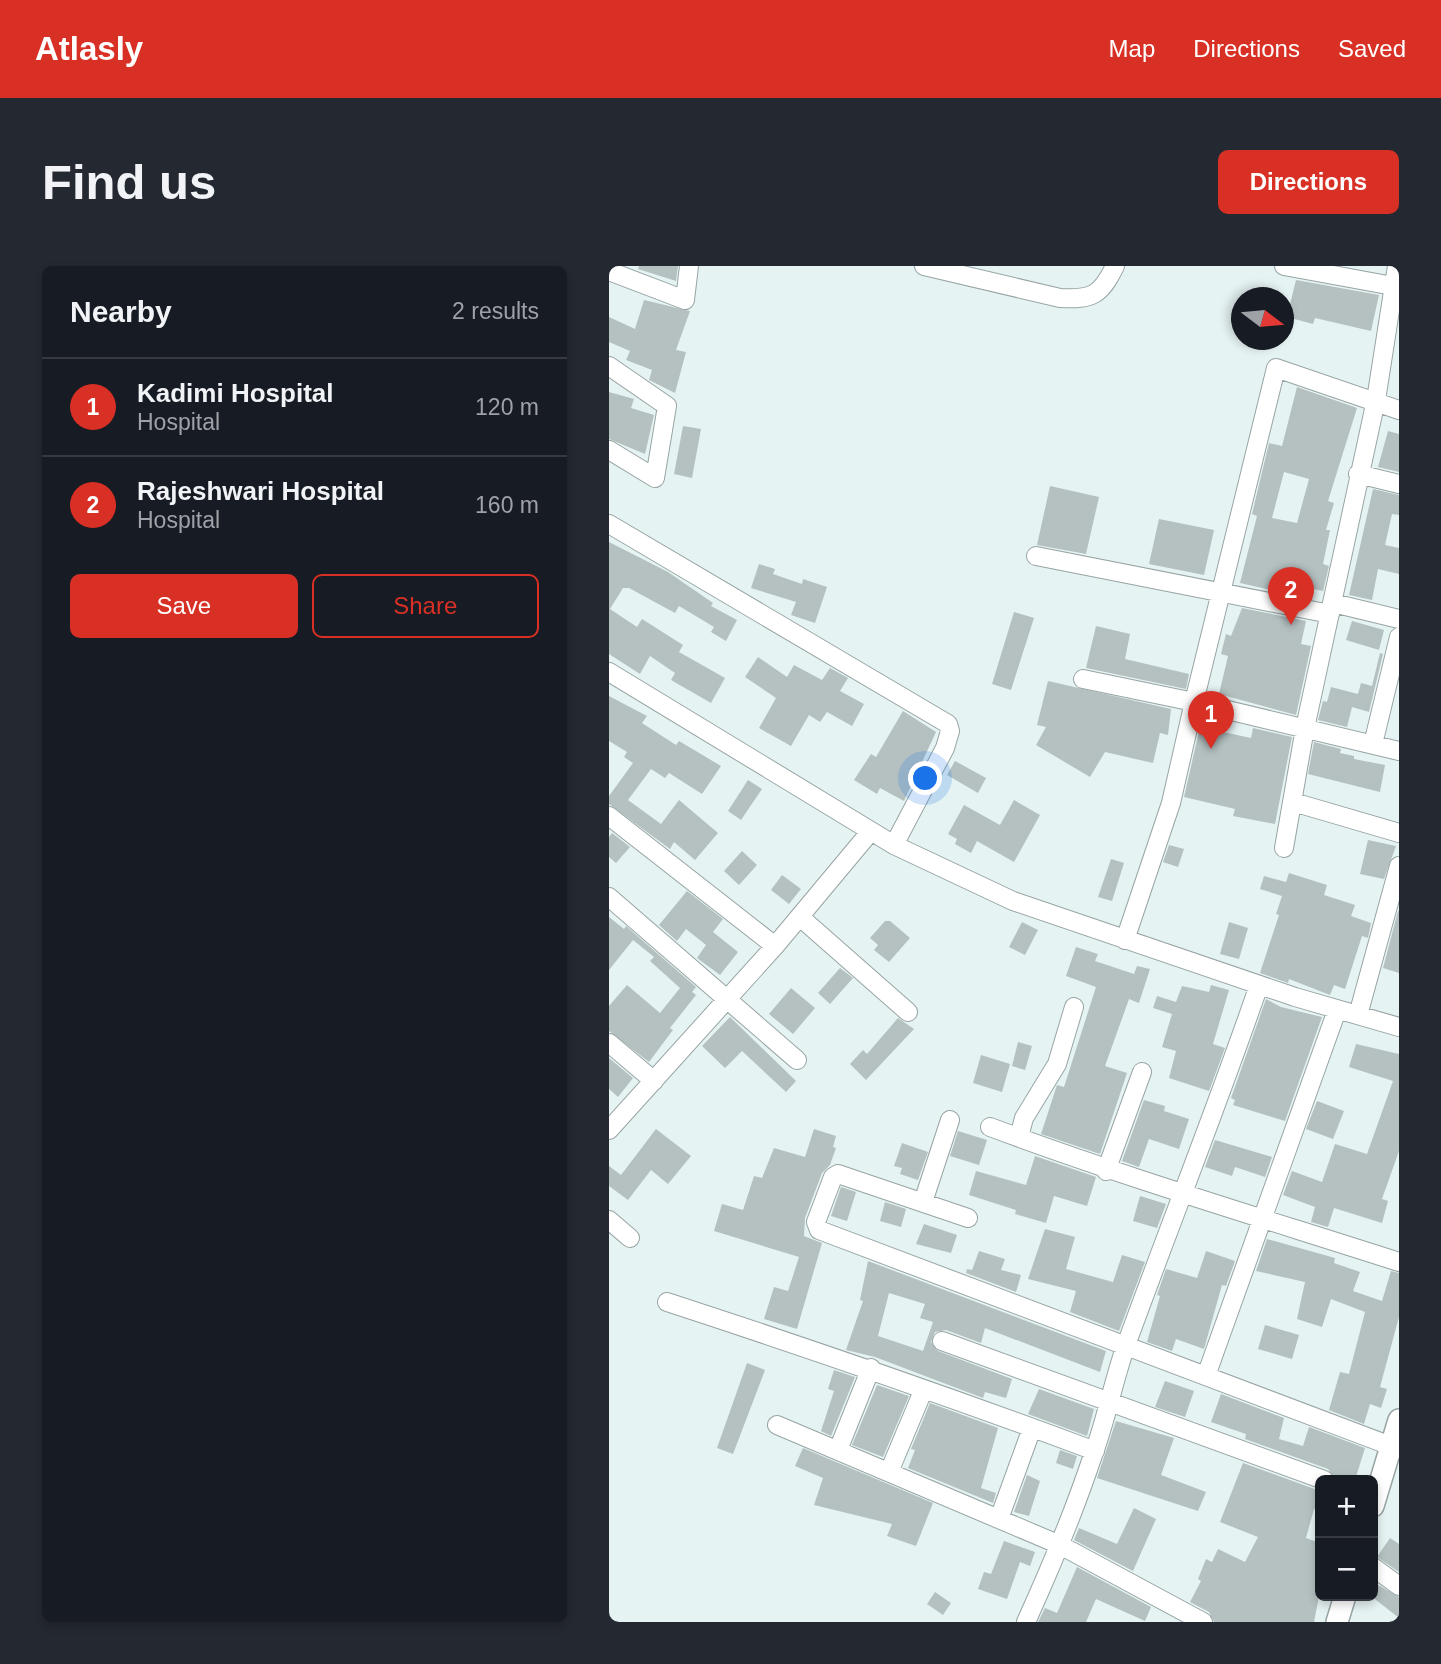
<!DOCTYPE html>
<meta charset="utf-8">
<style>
body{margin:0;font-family:Helvetica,sans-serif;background:#242831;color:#f1f3f6}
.controls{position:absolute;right:21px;bottom:21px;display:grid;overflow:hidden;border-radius:10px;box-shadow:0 4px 10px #0003}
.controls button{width:63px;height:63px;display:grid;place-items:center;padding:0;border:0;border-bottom:2px solid #363941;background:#171b24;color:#f1f3f6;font:35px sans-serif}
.compass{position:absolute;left:622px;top:21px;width:63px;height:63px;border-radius:50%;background:#171b24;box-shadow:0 4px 10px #0003;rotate:106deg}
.you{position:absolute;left:317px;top:513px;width:24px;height:24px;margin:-18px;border:5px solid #fff;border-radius:50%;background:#1a73e8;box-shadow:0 0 0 10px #1a73e833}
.badge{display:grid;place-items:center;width:46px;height:46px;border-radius:50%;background:#d93025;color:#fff;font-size:23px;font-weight:700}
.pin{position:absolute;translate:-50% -58px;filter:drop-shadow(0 2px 4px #0008)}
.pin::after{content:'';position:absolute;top:37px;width:24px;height:21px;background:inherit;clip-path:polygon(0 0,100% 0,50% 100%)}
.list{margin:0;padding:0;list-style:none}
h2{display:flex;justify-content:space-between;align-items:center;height:91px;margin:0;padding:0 28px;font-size:30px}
h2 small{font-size:23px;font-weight:400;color:#9ea1a6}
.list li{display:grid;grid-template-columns:46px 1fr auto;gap:21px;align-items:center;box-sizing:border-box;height:98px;padding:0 28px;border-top:2px solid #363941}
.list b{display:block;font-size:26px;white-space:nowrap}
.list p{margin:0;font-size:23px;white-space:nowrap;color:#9ea1a6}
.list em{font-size:23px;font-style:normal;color:#9ea1a6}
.actions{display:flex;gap:14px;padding:21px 28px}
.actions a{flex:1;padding:16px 0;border:2px solid #d93025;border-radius:10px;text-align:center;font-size:24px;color:#d93025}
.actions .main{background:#d93025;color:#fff}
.map{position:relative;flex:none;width:790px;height:1356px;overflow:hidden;border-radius:10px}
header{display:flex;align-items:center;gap:42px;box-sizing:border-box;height:98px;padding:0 35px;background:#d93025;color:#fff}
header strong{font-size:33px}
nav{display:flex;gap:38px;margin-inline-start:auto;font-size:24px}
.intro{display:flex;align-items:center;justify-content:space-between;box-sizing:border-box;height:168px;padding:0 42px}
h1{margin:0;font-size:49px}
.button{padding:18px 32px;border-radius:10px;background:#d93025;color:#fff;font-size:24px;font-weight:700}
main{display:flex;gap:42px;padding:0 42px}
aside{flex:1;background:#171b24;border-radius:10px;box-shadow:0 4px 10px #0003}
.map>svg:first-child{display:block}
</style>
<header>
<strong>Atlasly</strong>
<nav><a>Map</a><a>Directions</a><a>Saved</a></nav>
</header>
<div class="intro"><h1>Find us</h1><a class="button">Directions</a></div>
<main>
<aside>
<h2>Nearby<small>2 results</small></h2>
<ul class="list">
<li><span class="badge">1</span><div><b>Kadimi Hospital</b><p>Hospital</p></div><em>120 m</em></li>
<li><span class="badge">2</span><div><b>Rajeshwari Hospital</b><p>Hospital</p></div><em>160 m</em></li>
</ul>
<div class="actions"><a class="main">Save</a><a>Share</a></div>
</aside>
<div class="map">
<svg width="790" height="1356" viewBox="0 0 790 1356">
<rect width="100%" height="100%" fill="#e6f3f3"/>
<path fill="#b5c1c1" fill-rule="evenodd" d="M 30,0 L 69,0 L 67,15 L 29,3 Z
M 687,14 L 770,29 L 762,65 L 706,52 L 704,58 L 678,51 Z
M 35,34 L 81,45 L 67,84 L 77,86 L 66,127 L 40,114 L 43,104 L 17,94 L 21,85 L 0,76 L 0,51 L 26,63 Z
M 688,121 L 748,142 L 719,235 L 725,237 L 717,264 L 721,264 L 714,298 L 720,300 L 714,325 L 673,317 L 671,326 L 631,317 L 648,250 L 643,248 L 660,177 L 673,180 ZM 675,206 L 700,213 L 688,257 L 663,252 Z
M 0,126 L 25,133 L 22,142 L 45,149 L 36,188 L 0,173 Z
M 74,160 L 92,163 L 83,212 L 65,208 Z
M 779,165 L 790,168 L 790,206 L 769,201 Z
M 441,220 L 490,231 L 477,288 L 428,279 Z
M 764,223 L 790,229 L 790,249 L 783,248 L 776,279 L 790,282 L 790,308 L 769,303 L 763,334 L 740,329 Z
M 550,253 L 605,264 L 595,309 L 540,298 Z
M 0,276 L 59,306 L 104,337 L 102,340 L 128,354 L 117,375 L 102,366 L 105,361 L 70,340 L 66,347 L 20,322 L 14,322 L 1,343 L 28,361 L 33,353 L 74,379 L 70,386 L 116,412 L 102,437 L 62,414 L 66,407 L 41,390 L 31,408 L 0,388 Z
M 150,298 L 166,303 L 164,308 L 193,318 L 194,313 L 218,321 L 206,357 L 182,349 L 187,336 L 142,322 Z
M 633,342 L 697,355 L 692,378 L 702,380 L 687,449 L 610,428 L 619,390 L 612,388 L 617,368 L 622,370 Z
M 405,346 L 425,352 L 402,424 L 383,418 Z
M 743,355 L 775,364 L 770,384 L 737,374 Z
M 487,360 L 521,368 L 516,393 L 580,408 L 577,423 L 477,402 Z
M 771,387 L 774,388 L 760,446 L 743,441 L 738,461 L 709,454 L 714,435 L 718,436 L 722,421 L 749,428 L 752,417 L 763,420 Z
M 149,391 L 178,411 L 185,399 L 213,414 L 221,402 L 239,412 L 231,425 L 255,438 L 243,460 L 218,446 L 211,456 L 200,449 L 182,480 L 150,462 L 167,432 L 136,411 Z
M 439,415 L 562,443 L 559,469 L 551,467 L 544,497 L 496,486 L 481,511 L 427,479 L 437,461 L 428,459 Z
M 0,430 L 38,450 L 33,457 L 67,479 L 70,475 L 112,500 L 93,528 L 60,507 L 56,512 L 42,503 L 19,534 L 52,558 L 70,534 L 109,567 L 86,594 L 65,576 L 61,583 L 0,538 L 0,530 L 24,497 L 15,491 L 18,486 L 0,475 Z
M 294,445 L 327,466 L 295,535 L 271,522 L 268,528 L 245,514 L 262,488 L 267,491 Z
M 591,461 L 642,472 L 644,462 L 683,471 L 666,558 L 624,550 L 626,543 L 575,531 Z
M 705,476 L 732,483 L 731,487 L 745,490 L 745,493 L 776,499 L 771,526 L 699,508 Z
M 346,495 L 377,512 L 369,527 L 338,509 Z
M 139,514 L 153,523 L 132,554 L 119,545 Z
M 405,534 L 431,549 L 405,596 L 368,575 L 362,587 L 346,578 L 348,573 L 339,568 L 355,539 L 391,559 Z
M 3,567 L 21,581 L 7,597 L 0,591 L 0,571 Z
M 759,574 L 787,580 L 775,613 L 751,608 Z
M 560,579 L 575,583 L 569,601 L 554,596 Z
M 133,585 L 148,599 L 130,619 L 115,605 Z
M 502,593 L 515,597 L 503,635 L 489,631 Z
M 680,607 L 718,619 L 715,629 L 746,639 L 742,650 L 762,657 L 759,672 L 753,670 L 736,723 L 725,719 L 721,729 L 680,713 L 679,717 L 651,707 L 670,649 L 667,648 L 673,630 L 651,623 L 655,610 L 677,616 Z
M 173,609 L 192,623 L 180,638 L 162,624 Z
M 78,625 L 114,653 L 104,666 L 129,686 L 111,709 L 88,692 L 97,679 L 77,663 L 68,675 L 50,659 Z
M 789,645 L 790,645 L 790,707 L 774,702 Z
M 0,651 L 15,663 L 17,660 L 87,721 L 83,726 L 87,729 L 61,762 L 64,764 L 40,796 L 0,765 L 0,740 L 18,719 L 51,747 L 71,722 L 41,695 L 45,691 L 24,674 L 0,704 Z
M 276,655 L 281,655 L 301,672 L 280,696 L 265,684 L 269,679 L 261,672 Z
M 413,656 L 429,664 L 416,689 L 400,681 Z
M 620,656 L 639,662 L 630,693 L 611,688 Z
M 467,681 L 489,688 L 486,695 L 525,708 L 528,700 L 541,703 L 530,737 L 520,733 L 496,800 L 518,807 L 491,888 L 432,868 L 448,819 L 455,821 L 487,721 L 457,710 Z
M 231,702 L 244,712 L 221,738 L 209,727 Z
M 602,719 L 620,724 L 604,778 L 616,782 L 600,825 L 560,812 L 567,785 L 553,781 L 563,748 L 544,742 L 548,730 L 567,736 L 573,720 L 600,726 Z
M 182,722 L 206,742 L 184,768 L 160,748 Z
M 657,733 L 672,741 L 713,751 L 676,855 L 624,839 L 626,834 L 622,832 Z
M 121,751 L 187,815 L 177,826 L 133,785 L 116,802 L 93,780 Z
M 289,752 L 305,763 L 257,814 L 241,798 L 254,784 L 258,788 Z
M 409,776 L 423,780 L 416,804 L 403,800 Z
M 747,778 L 790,788 L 790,885 L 773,933 L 779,935 L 773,957 L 725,942 L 719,961 L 702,956 L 706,941 L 674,929 L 683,905 L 713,916 L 726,878 L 758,888 L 784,815 L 740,801 Z
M 372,789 L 401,798 L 393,826 L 364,817 Z
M 0,792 L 24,812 L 9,831 L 0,823 Z
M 535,834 L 556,840 L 555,845 L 580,853 L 570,883 L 540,873 L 530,901 L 513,895 Z
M 708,835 L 735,845 L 724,873 L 697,863 Z
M 47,863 L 82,890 L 59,918 L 42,904 L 19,934 L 0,920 L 0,900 L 12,909 Z
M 205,863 L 227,870 L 224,881 L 227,882 L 221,899 L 213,907 L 196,952 L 195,970 L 213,977 L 188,1063 L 155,1053 L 165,1021 L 179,1025 L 190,991 L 105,965 L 113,938 L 134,944 L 145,910 L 153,912 L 165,882 L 196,891 Z
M 349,865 L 378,874 L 370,899 L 341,890 Z
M 606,874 L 663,891 L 656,911 L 626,901 L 623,910 L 596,901 Z
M 293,877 L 319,886 L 309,914 L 291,908 L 293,902 L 285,900 Z
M 426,890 L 487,911 L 478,940 L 445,930 L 437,957 L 406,948 L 407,944 L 360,929 L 367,905 L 417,919 Z
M 232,921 L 247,926 L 238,955 L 222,950 Z
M 531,930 L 557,938 L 548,962 L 524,955 Z
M 276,936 L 297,943 L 292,961 L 271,955 Z
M 315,958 L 348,969 L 342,987 L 307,978 Z
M 436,963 L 466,971 L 457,1003 L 504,1016 L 513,989 L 536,996 L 510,1065 L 461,1046 L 467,1025 L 419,1013 Z
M 658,973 L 726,992 L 725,997 L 751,1006 L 744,1025 L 773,1035 L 782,1005 L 790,1007 L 790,1051 L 771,1121 L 778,1123 L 772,1142 L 761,1138 L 755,1158 L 720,1144 L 731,1106 L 740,1108 L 756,1046 L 722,1033 L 713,1061 L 688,1053 L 696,1016 L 647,1005 Z
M 370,985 L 396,993 L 392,1004 L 412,1009 L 407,1026 L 357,1007 L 358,1003 L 363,1004 Z
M 597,985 L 626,995 L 617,1020 L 613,1019 L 595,1083 L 567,1073 L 563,1085 L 538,1076 L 551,1030 L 548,1029 L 557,1003 L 588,1012 Z
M 259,995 L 497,1085 L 491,1106 L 376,1062 L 372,1077 L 337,1064 L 326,1066 L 322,1076 L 329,1085 L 403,1113 L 397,1132 L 376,1126 L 374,1132 L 266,1091 L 237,1084 L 254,1035 L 251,1034 ZM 280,1027 L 316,1038 L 311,1052 L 324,1056 L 314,1085 L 269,1070 Z
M 656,1059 L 690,1069 L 683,1093 L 649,1083 Z
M 138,1097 L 156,1104 L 124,1188 L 108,1182 Z
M 225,1104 L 246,1111 L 222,1170 L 212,1165 L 225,1125 L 219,1123 Z
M 556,1115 L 585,1125 L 576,1151 L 546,1141 Z
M 268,1119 L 300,1130 L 274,1191 L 243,1179 Z
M 430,1123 L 485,1143 L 478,1170 L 419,1148 Z
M 612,1128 L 675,1152 L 670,1173 L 694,1180 L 700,1161 L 756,1182 L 746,1214 L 726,1213 L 719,1203 L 636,1173 L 637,1168 L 602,1156 Z
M 321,1137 L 389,1162 L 372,1222 L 387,1227 L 384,1237 L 299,1202 L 306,1184 L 302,1183 Z
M 507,1155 L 565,1172 L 552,1209 L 597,1226 L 589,1245 L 488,1212 Z
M 194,1182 L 324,1237 L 307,1280 L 278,1270 L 283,1258 L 205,1239 L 214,1212 L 186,1200 Z
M 451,1184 L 468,1190 L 464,1203 L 447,1197 Z
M 634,1197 L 711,1225 L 711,1245 L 705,1243 L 697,1272 L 711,1277 L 711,1325 L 705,1356 L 605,1356 L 600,1346 L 581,1336 L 592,1315 L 589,1313 L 597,1293 L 603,1296 L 609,1283 L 636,1296 L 649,1271 L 611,1256 Z
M 418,1209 L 431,1215 L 420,1250 L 405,1246 Z
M 525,1242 L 547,1253 L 524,1305 L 465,1274 L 470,1262 L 508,1278 Z
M 781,1272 L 790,1278 L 790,1306 L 768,1291 Z
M 395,1275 L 426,1286 L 421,1300 L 411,1296 L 398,1333 L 369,1323 L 375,1306 L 382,1308 Z
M 468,1301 L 542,1341 L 536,1355 L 487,1333 L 477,1356 L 429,1356 L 436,1342 L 448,1347 Z
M 769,1319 L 790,1331 L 790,1352 L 762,1330 Z
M 326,1326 L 342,1337 L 334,1349 L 318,1338 Z"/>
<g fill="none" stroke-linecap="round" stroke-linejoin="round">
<g stroke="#98a4a4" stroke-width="20">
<path id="minor" d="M 315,0 L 451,32 C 483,34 492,29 506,0
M 675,0 L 784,20
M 0,5 L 76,34 L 80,0
M 0,100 L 58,140 L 46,212 L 0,184
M 790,144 L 667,102 L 585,436 L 790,485
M 749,208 L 790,218
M 0,258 L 339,458 L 341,465 L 336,482 L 285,579
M 427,290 L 721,348
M 724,337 L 790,353
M 0,406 L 285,579 L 404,635 L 686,731 L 790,761
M 474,413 L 585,436 L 562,537 L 516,674
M 764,478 L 790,371
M 684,536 L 790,567
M 0,550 L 166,680
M 675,582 L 696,462 L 767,134 L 788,0
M 0,631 L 188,794
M 191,651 L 299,746
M 749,749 L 790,600
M 0,777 L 45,815
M 381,861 C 515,911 653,952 790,996
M 0,864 L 166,680 L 262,565
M 410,871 L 415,852 L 448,798 L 465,741
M 497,905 L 533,806
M 314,936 L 341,854
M 359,952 L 229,908 L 224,911 L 207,956 L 210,964 L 790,1183
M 0,954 L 21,972
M 58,1036 C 202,1083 344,1132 486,1185
M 333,1075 L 715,1214
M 597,1110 L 728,744
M 168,1159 L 451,1279 L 594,1356
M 229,1184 L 262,1102
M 280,1206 L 314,1125
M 390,1253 L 423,1162
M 764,1301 L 790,1320
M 417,1356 C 442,1301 465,1246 484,1189 C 497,1154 504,1117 516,1082 C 560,961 608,841 650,719"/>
</g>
<g stroke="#98a4a4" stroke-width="24">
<path id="tertiary" d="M 764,1240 L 790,1154
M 728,1356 L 736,1330"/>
</g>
<use href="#minor" stroke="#fff" stroke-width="18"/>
<use href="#tertiary" stroke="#fff" stroke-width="21"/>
</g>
</svg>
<div class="controls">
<button>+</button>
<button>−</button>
</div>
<svg class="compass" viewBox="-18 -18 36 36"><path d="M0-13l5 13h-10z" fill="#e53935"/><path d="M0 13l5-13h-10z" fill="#9ea1a6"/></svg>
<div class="you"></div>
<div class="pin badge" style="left:602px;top:483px">1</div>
<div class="pin badge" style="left:682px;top:359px">2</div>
</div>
</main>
